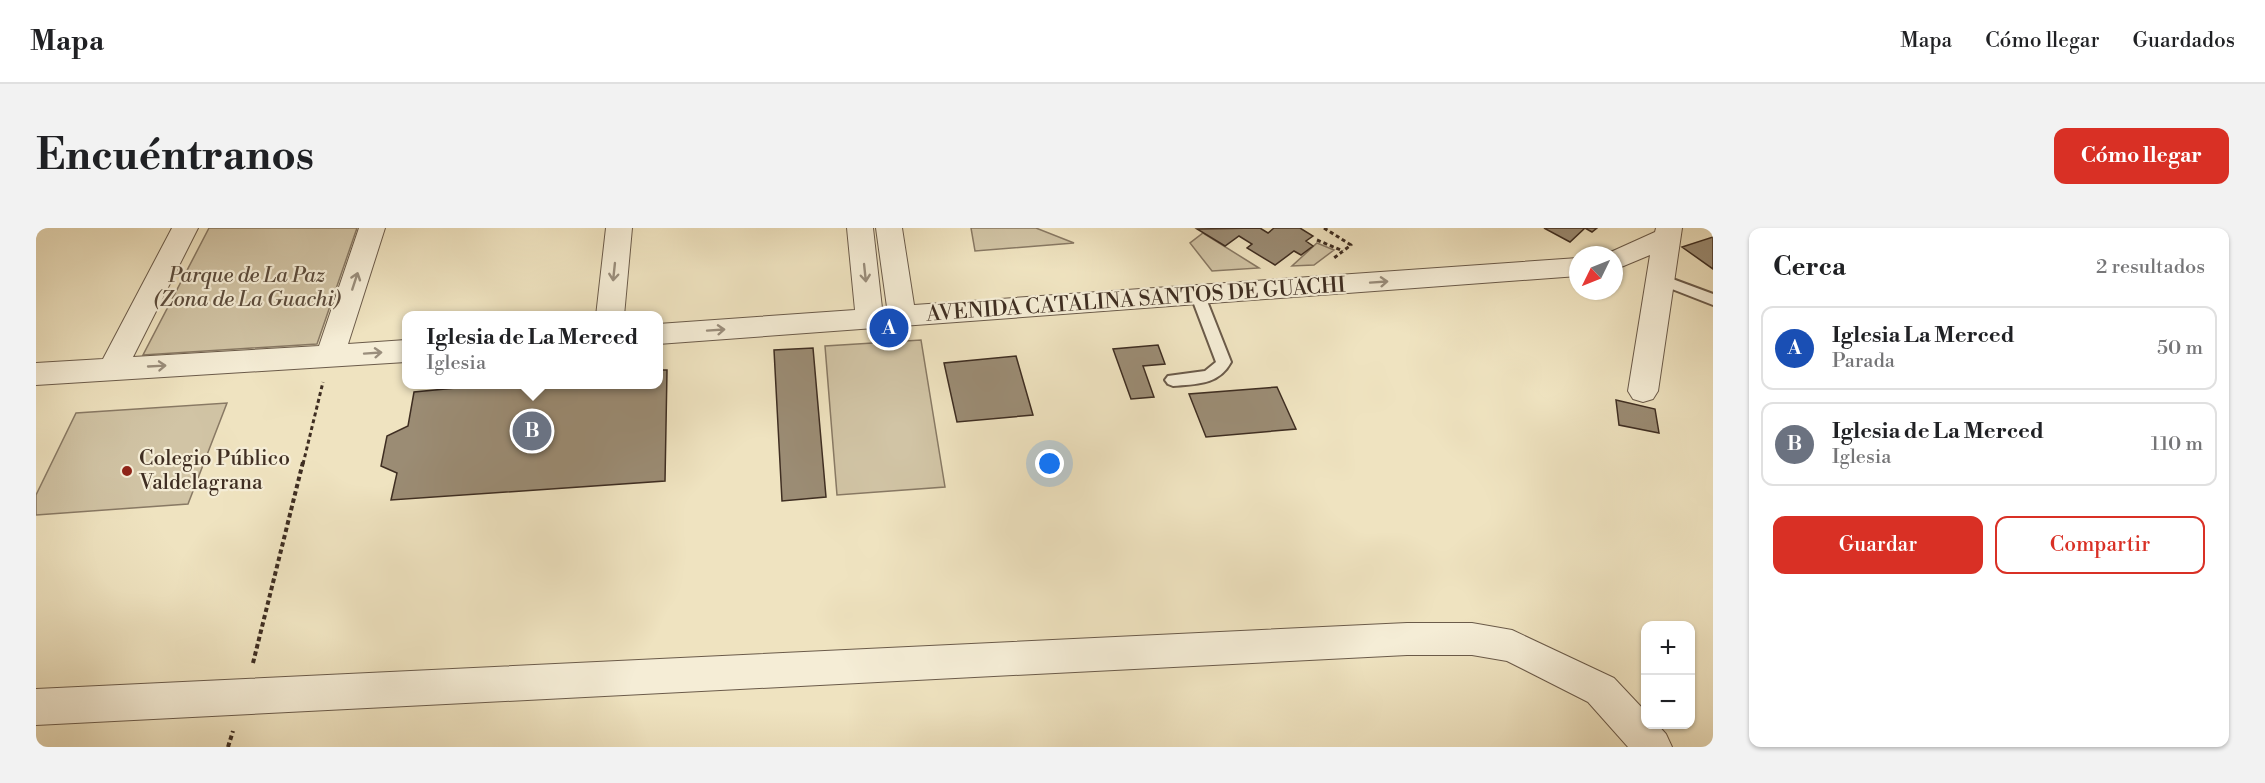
<!DOCTYPE html>
<html lang="es">
<meta charset="utf-8">
<style>
body{margin:0;font-family:"Libre Bodoni",serif;background:#f2f2f2;color:#202124}
.controls{position:absolute;right:18px;bottom:18px;display:grid;overflow:hidden;border-radius:12px;box-shadow:0 2px 4px #0004}
.controls button{width:54px;height:54px;display:grid;place-items:center;padding:0;border:0;border-bottom:2px solid #e0e0e0;background:#fff;color:#202124;font:30px sans-serif}
.compass{position:absolute;left:1533px;top:18px;width:54px;height:54px;border-radius:50%;background:#fff;box-shadow:0 2px 4px #0004;rotate:227deg}
.you{position:absolute;left:1014px;top:236px;width:21px;height:21px;margin:-15px;border:4px solid #fff;border-radius:50%;background:#1a73e8;box-shadow:0 0 0 9px #1a73e833}
.badge{display:grid;place-items:center;width:39px;height:39px;border-radius:50%;background:#d93025;color:#fff;font-size:20px;font-weight:700}
.pin{position:absolute;translate:-50% -50%;border:3px solid #fff;box-shadow:0 2px 6px #0006}
.popup{position:absolute;left:366px;top:83px;width:261px;height:78px;box-sizing:border-box;display:grid;place-content:center;border-radius:12px;background:#fff;filter:drop-shadow(0 2px 4px #0005);font-size:20px;white-space:nowrap;color:#757577}
.popup b{font-size:22px;color:#202124}
.popup::after{content:'';position:absolute;left:50%;top:100%;margin-left:-12px;border:12px solid transparent;border-top-color:#fff}
.list{margin:0;padding:0;list-style:none}
h2{display:flex;justify-content:space-between;align-items:center;height:78px;margin:0;padding:0 24px;font-size:26px}
h2 small{font-size:20px;font-weight:400;color:#757577}
.list li{display:grid;grid-template-columns:39px 1fr auto;gap:18px;align-items:center;box-sizing:border-box;height:84px;margin:0 12px 12px;padding:0 12px;border:2px solid #e0e0e0;border-radius:12px}
.list b{display:block;font-size:22px;white-space:nowrap}
.list p{margin:0;font-size:20px;white-space:nowrap;color:#757577}
.list em{font-size:20px;font-style:normal;color:#757577}
.actions{display:flex;gap:12px;padding:18px 24px}
.actions a{flex:1;padding:14px 0;border:2px solid #d93025;border-radius:12px;text-align:center;font-size:21px;color:#d93025}
.actions .main{background:#d93025;color:#fff}
.map{position:relative;flex:none;width:1677px;height:519px;overflow:hidden;border-radius:12px}
header{display:flex;align-items:center;gap:36px;box-sizing:border-box;height:84px;padding:0 30px;background:#fff;border-bottom:2px solid #e0e0e0}
header strong{font-size:28px}
nav{display:flex;gap:33px;margin-inline-start:auto;font-size:21px}
.intro{display:flex;align-items:center;justify-content:space-between;box-sizing:border-box;height:144px;padding:0 36px}
h1{margin:0;font-size:42px}
.button{padding:15px 27px;border-radius:12px;background:#d93025;color:#fff;font-size:21px;font-weight:700}
main{display:flex;gap:36px;padding:0 36px}
aside{flex:1;background:#fff;border-radius:12px;box-shadow:0 2px 4px #0004}
.map>svg:first-child{display:block}
</style>
<header>
<strong>Mapa</strong>
<nav><a>Mapa</a><a>Cómo llegar</a><a>Guardados</a></nav>
</header>
<div class="intro"><h1>Encuéntranos</h1><a class="button">Cómo llegar</a></div>
<main>
<div class="map">
<svg width="1677" height="519" viewBox="0 0 1677 519">
<rect width="100%" height="100%" fill="#efe3c0"/>
<filter id="stains"><feTurbulence type="fractalNoise" baseFrequency=".00333" numOctaves="4"/><feColorMatrix values="0 0 0 0 .2 0 0 0 0 .09 0 0 0 0 .02 0 0 0 .5 -.17"/></filter>
<radialGradient id="worn" r=".72"><stop offset=".6" stop-color="#630" stop-opacity="0"/><stop offset="1" stop-color="#630" stop-opacity=".3"/></radialGradient>
<path fill="#d1c4a5" stroke="#887964" stroke-width="1.5" d="M 173,0 L 321,0 L 281,116 L 107,127 Z
M 935,0 L 1000,0 L 1038,15 L 939,23 Z
M 1167,5 L 1223,40 L 1176,43 L 1154,15 Z
M 1281,15 L 1298,22 L 1278,37 L 1256,38 Z
M 885,112 L 909,259 L 801,267 L 789,118 Z
M 191,175 L 152,276 L 0,287 L 0,267 L 40,185 Z"/>
<path fill="#9b8c74" stroke="#3f2e22" stroke-width="1.5" d="M 1224,0 L 1232,5 L 1238,0 L 1264,0 L 1277,8 L 1270,13 L 1277,18 L 1265,27 L 1258,23 L 1239,37 L 1211,20 L 1216,16 L 1203,8 L 1189,18 L 1161,1 Z
M 1508,0 L 1561,0 L 1556,4 L 1549,0 L 1534,14 Z
M 1677,9 L 1677,41 L 1646,19 Z
M 1122,117 L 1129,136 L 1107,138 L 1118,169 L 1095,171 L 1077,121 Z
M 777,120 L 790,269 L 746,273 L 738,122 Z
M 980,128 L 997,187 L 921,194 L 908,135 Z
M 622,142 L 631,142 L 629,253 L 355,272 L 361,245 L 345,238 L 351,208 L 372,198 L 378,164 L 462,156 L 622,156 Z
M 1241,159 L 1260,201 L 1170,209 L 1153,166 Z
M 1580,172 L 1619,181 L 1623,205 L 1583,197 Z"/>
<g fill="none" stroke-linecap="round" stroke-linejoin="round">
<g stroke="#6b5b4a" stroke-width="4">
<path id="service" d="M 1623,46 L 1677,66 L 1677,77 L 1618,54 L 1618,48 Z
M 1162,63 L 1169,68 L 1195,134 C 1183,157 1160,156 1137,158 L 1132,156 L 1129,152 L 1132,148 L 1169,143 L 1180,134 L 1155,68 Z"/>
</g>
<g stroke="#6b5b4a" stroke-width="2">
<path id="minor" d="M 136,0 L 162,0 L 97,129 L 283,118 L 323,0 L 349,0 L 312,116 L 370,112 L 370,134 L 0,157 L 0,135 L 67,131 Z
M 570,0 L 596,0 L 588,88 L 560,88 Z
M 811,0 L 837,0 L 846,80 L 851,79 L 840,0 L 866,0 L 878,77 L 1542,30 L 1542,48 L 622,116 L 622,96 L 819,82 Z
M 1620,0 L 1646,0 L 1622,163 L 1617,171 L 1607,174 L 1597,171 L 1592,163 L 1614,27 L 1578,42 L 1578,27 L 1568,27 L 1619,4 Z
M 1371,395 L 1436,395 L 1476,402 L 1578,450 L 1610,484 L 1610,496 L 1621,496 L 1630,506 L 1636,519 L 1592,519 L 1552,474 L 1471,433 L 1436,427 L 1371,427 L 0,497 L 0,461 Z"/>
</g>
<path stroke="#3f2e22" stroke-width="3" stroke-dasharray="4 3" stroke-linecap="butt" d="M 1288,0 L 1315,17 L 1298,30
M 1281,12 L 1307,23
M 267,236 L 287,154"/>
<path stroke="#3f2e22" stroke-width="4" stroke-dasharray="4.5 3" stroke-linecap="butt" d="M 217,435 L 267,234
M 192,519 L 197,503"/>
<use href="#service" fill="#f5edd6" fill-rule="evenodd"/>
<use href="#minor" fill="#f5edd6" fill-rule="evenodd"/>
</g>
<defs><path id="oneway-shaft" d="M-6 0H5M1.5-3L5.5 0L1.5 3" fill="none" stroke-width="1.6" stroke-linecap="round" stroke-linejoin="round" transform="scale(1.5)"/></defs>
<g stroke="#9a8e7c">
<use href="#oneway-shaft" transform="translate(578 44) rotate(96)"/>
<use href="#oneway-shaft" transform="translate(829 45) rotate(84)"/>
<use href="#oneway-shaft" transform="translate(319 53) rotate(-72)"/>
<use href="#oneway-shaft" transform="translate(1343 54) rotate(-4)"/>
<use href="#oneway-shaft" transform="translate(680 102) rotate(-4)"/>
<use href="#oneway-shaft" transform="translate(337 125) rotate(-4)"/>
<use href="#oneway-shaft" transform="translate(121 138) rotate(-3)"/>
</g>
<circle fill="#8f2418" stroke="#f5edd6" stroke-width="2" cx="91" cy="243" r="6"/>
<g text-anchor="middle" dominant-baseline="central" stroke-width="4.5" stroke-linejoin="round" paint-order="stroke">
<g font-size="21" font-style="italic" fill="#5c4c3c" stroke="#f5edd6">
<text x="211" y="48">Parque de La Paz<tspan x="211" dy="24">(Zona de La Guachi)</tspan></text>
</g>
<g font-size="21" fill="#3f2e22" stroke="#f5edd6">
<text transform="translate(1100 72) rotate(-4)">AVENIDA CATALINA SANTOS DE GUACHI</text>
</g>
<g font-size="21" fill="#3f2e22" stroke="#f5edd6" text-anchor="start">
<text x="103" y="231">Colegio Público<tspan x="103" dy="24">Valdelagrana</tspan></text>
</g>
</g>
<rect width="100%" height="100%" filter="url(#stains)"/>
<rect width="100%" height="100%" fill="url(#worn)"/>
</svg>
<div class="controls">
<button>+</button>
<button>−</button>
</div>
<svg class="compass" viewBox="-18 -18 36 36"><path d="M0-13l5 13h-10z" fill="#e53935"/><path d="M0 13l5-13h-10z" fill="#757577"/></svg>
<div class="you"></div>
<div class="pin badge" style="left:853px;top:100px;background:#1a4fb4">A</div>
<div class="pin badge" style="left:496px;top:203px;background:#6b7280">B</div>
<div class="popup"><b>Iglesia de La Merced</b>Iglesia</div>
</div>
<aside>
<h2>Cerca<small>2 resultados</small></h2>
<ul class="list">
<li><span class="badge" style="background:#1a4fb4">A</span><div><b>Iglesia La Merced</b><p>Parada</p></div><em>50 m</em></li>
<li><span class="badge" style="background:#6b7280">B</span><div><b>Iglesia de La Merced</b><p>Iglesia</p></div><em>110 m</em></li>
</ul>
<div class="actions"><a class="main">Guardar</a><a>Compartir</a></div>
</aside>
</main>
